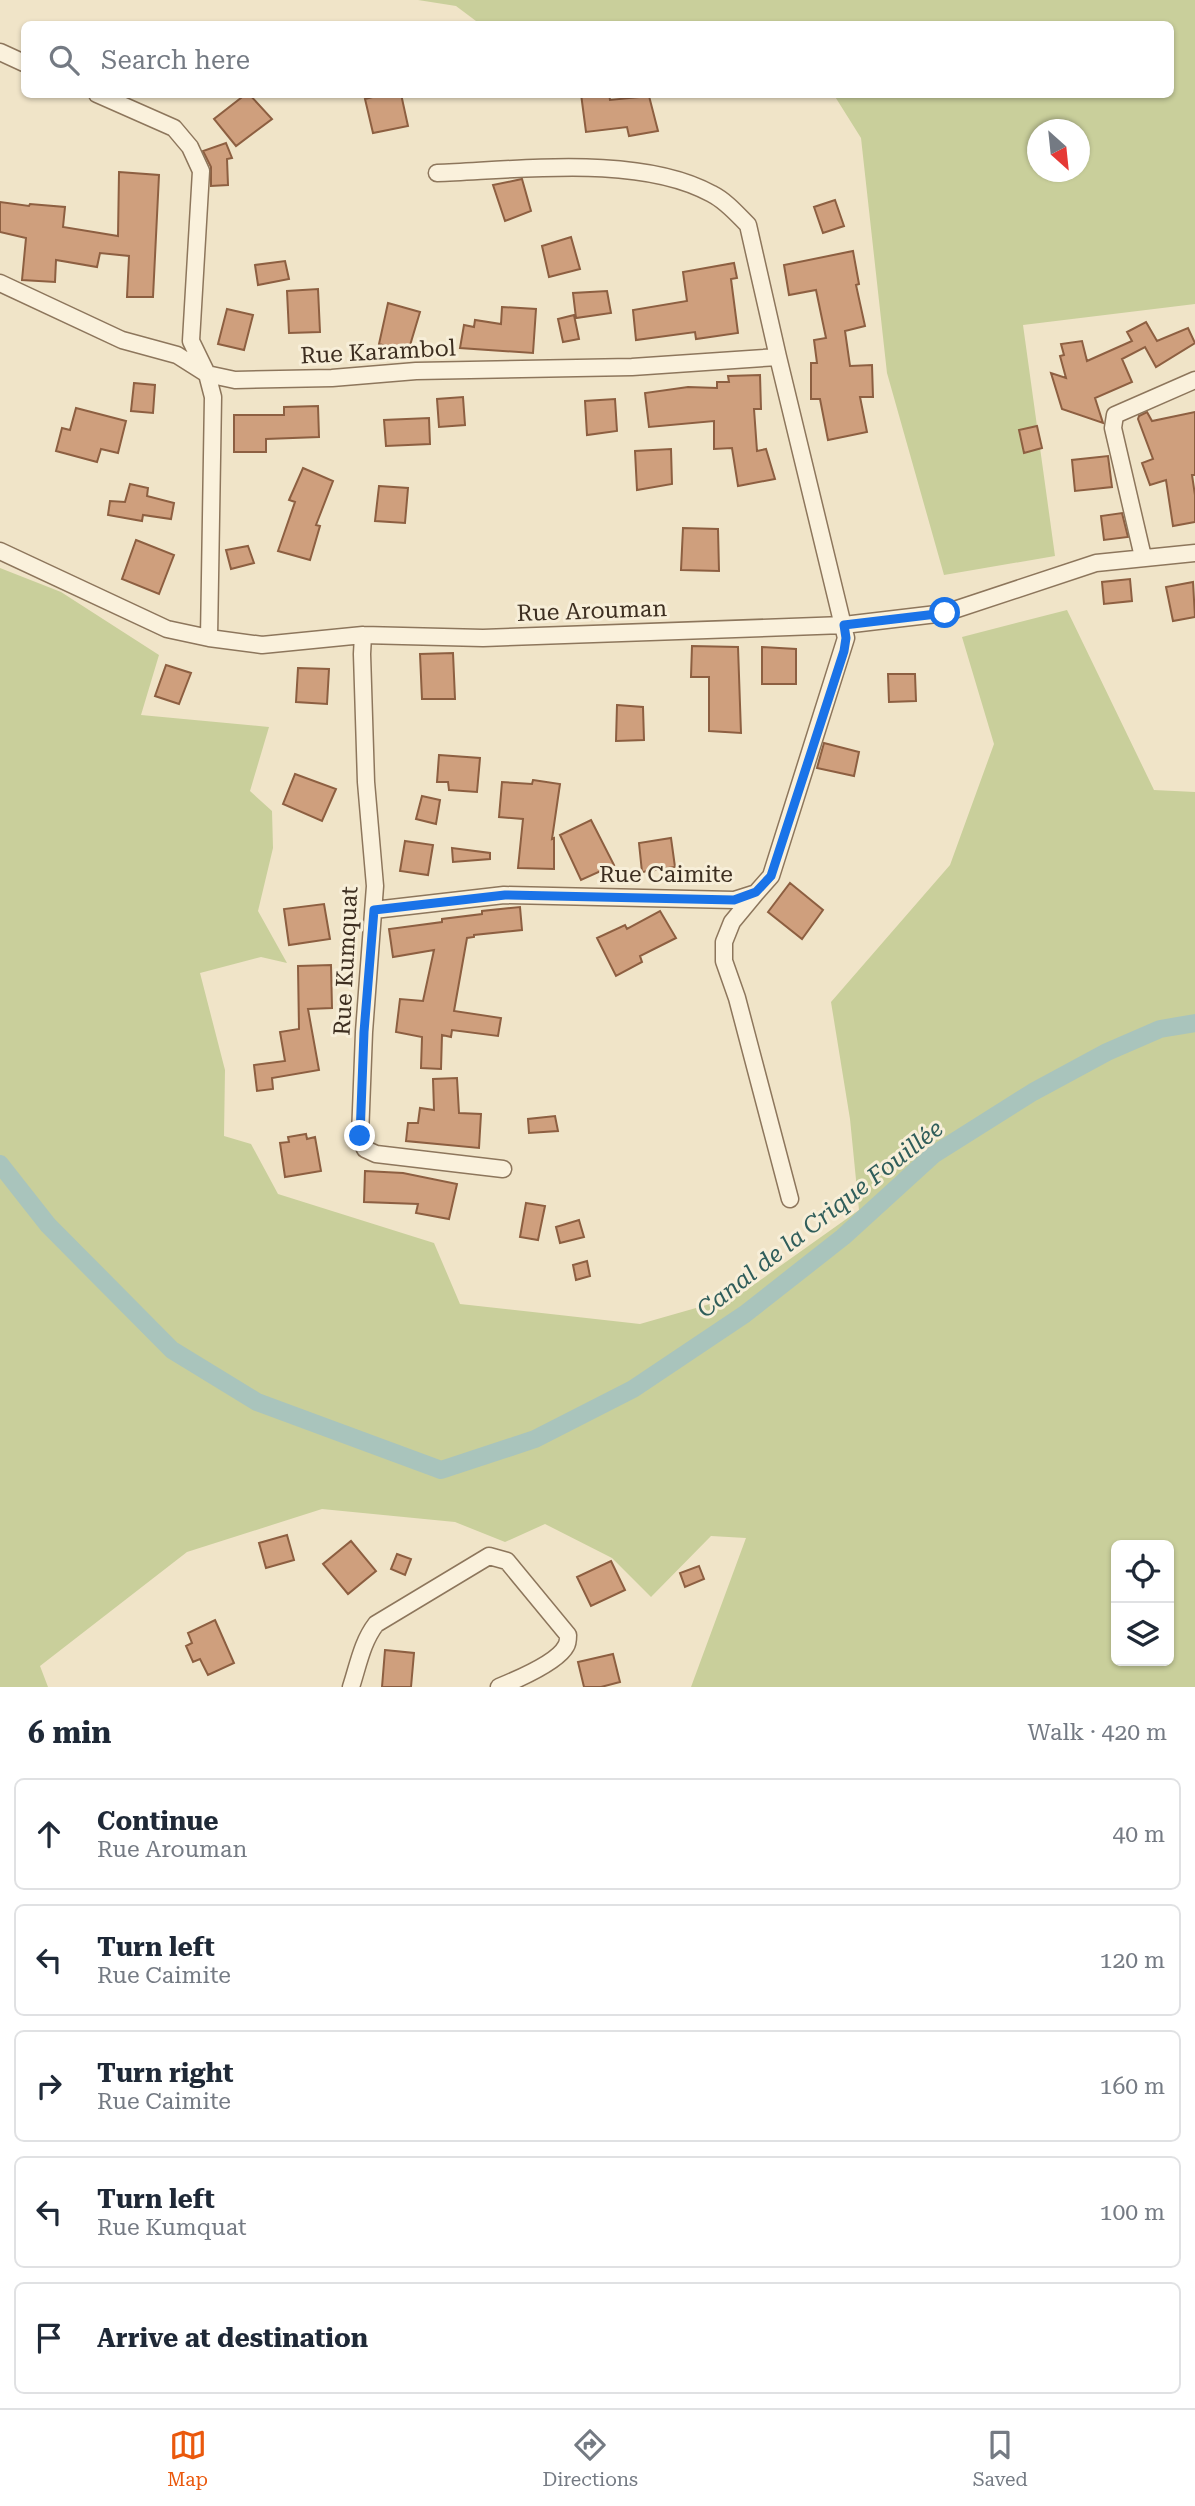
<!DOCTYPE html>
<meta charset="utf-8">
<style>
body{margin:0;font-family:"Roboto Serif",serif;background:#f6f6f7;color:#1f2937}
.controls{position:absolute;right:21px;bottom:21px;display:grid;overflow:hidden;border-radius:10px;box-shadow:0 2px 5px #0004}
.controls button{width:63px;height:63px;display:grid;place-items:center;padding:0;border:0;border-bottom:2px solid #e0e1e3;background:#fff;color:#1f2937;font:35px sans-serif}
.compass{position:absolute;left:1027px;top:119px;width:63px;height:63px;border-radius:50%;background:#fff;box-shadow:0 2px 5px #0004;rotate:153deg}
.stop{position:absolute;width:21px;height:21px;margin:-16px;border:5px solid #1a73e8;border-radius:50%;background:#fff}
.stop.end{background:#1a73e8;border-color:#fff;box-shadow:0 2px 7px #0008}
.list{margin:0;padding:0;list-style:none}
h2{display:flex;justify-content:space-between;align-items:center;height:91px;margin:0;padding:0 28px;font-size:30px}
h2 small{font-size:23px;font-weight:400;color:#747a83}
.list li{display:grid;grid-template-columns:46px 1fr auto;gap:21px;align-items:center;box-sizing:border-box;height:112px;margin:0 14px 14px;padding:0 14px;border:2px solid #e0e1e3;border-radius:10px}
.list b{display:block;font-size:26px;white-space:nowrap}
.list p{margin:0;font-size:23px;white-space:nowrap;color:#747a83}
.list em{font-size:23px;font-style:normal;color:#747a83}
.icon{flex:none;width:38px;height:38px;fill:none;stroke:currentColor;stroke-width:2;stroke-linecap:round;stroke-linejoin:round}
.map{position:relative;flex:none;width:1195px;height:1687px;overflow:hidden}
.search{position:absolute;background:#fff;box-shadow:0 2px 5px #0004;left:21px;right:21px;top:21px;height:77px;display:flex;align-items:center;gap:18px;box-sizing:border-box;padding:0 24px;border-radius:10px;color:#747a83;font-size:26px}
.sheet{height:721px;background:#fff}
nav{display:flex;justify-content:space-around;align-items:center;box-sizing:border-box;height:98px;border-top:2px solid #e0e1e3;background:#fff;font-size:19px;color:#747a83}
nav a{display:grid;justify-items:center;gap:4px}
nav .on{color:#ea580c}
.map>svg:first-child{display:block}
</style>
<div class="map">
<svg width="1195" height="1687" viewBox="0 0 1195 1687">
<rect width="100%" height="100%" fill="#f0e4c8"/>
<path fill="#c9cf9b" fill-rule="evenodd" d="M 418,0 L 1195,0 L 1195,304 L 1023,325 L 1055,556 L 944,575 L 887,373 L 861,138 L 834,95 L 1170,94 L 1170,24 L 480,24 L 456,6 ZM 1038,130 L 1080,130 L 1080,172 L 1038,172 Z
M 0,568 L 61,592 L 159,655 L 141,715 L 269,727 L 250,791 L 272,811 L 273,848 L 258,911 L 287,963 L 261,957 L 200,973 L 225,1070 L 224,1136 L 251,1144 L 278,1194 L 434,1243 L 460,1304 L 640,1324 L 738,1296 L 859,1210 L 850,1119 L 831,1002 L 950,865 L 994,744 L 962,637 L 1067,610 L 1154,790 L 1195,792 L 1195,1687 L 691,1687 L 746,1538 L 711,1536 L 651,1597 L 612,1558 L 545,1524 L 505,1542 L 455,1522 L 322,1509 L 187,1552 L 40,1666 L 48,1687 L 0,1687 ZM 1116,1545 L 1169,1545 L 1169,1661 L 1116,1661 Z"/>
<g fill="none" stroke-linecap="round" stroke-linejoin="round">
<path stroke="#a9c4bc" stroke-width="18" d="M 0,1164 L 48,1225 L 172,1350 L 257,1402 L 441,1470 L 535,1439 L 633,1389 L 745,1314 L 843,1237 L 933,1155 L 1033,1092 L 1107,1052 L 1160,1029 L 1195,1023"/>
</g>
<path fill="#cf9f7d" stroke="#8d5f41" stroke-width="2" d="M 246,94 L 249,94 L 272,119 L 236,146 L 214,119 Z
M 384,94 L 401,94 L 408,126 L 373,133 L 365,99 Z
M 581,94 L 609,94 L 610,100 L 649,96 L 658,131 L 629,136 L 627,127 L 586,132 Z
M 226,143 L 232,158 L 227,159 L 228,185 L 211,186 L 211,167 L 203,151 Z
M 119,172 L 159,175 L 153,297 L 127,297 L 129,256 L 100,253 L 97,267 L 56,260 L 55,282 L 22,280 L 26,238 L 0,232 L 0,202 L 29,206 L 30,204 L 65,207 L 63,227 L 118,236 Z
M 522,179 L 531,211 L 505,221 L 493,185 Z
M 835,200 L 844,226 L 823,233 L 814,207 Z
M 571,237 L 580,269 L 549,277 L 542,246 Z
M 853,251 L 859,284 L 856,285 L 865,326 L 845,331 L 850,366 L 872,365 L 873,397 L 860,397 L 867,432 L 828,440 L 820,399 L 811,399 L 811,363 L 817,363 L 814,340 L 826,338 L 816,290 L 789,295 L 784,265 Z
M 285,261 L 289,279 L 258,285 L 255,265 Z
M 734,263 L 737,278 L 731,279 L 738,333 L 696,339 L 695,332 L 636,340 L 633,310 L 687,301 L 683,272 Z
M 318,289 L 320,332 L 289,333 L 287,291 Z
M 607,291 L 611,313 L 576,318 L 573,293 Z
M 388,303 L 420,312 L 408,352 L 379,344 Z
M 502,307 L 536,309 L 533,353 L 460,348 L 464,325 L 474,327 L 475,320 L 501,324 Z
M 227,309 L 253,315 L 244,350 L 218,344 Z
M 574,315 L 579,339 L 563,342 L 558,319 Z
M 1146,322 L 1157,341 L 1188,328 L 1195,343 L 1156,367 L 1145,347 L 1122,359 L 1132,382 L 1095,398 L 1103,423 L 1062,409 L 1051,373 L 1066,378 L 1060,356 L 1064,355 L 1061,344 L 1082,341 L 1087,361 L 1132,341 L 1127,332 Z
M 760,375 L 761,409 L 754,409 L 757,451 L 766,449 L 775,479 L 738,486 L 732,448 L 714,449 L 714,421 L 649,427 L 645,393 L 688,387 L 717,388 L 717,382 L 729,382 L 728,376 Z
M 134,383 L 155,385 L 153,413 L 131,411 Z
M 463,397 L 465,425 L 439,427 L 437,399 Z
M 615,399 L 617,431 L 587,435 L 585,401 Z
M 318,406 L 319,437 L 266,439 L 266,452 L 234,452 L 234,415 L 284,415 L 284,407 Z
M 76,408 L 126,421 L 118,453 L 101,449 L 97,462 L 56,451 L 62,428 L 70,430 Z
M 1147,412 L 1152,421 L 1195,412 L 1195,475 L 1192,475 L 1195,495 L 1195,522 L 1173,526 L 1166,480 L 1150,485 L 1142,463 L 1153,459 L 1138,419 L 1139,416 Z
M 429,418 L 430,444 L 386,446 L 384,420 Z
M 1037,426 L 1042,448 L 1024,453 L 1019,430 Z
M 671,449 L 672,484 L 637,490 L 635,451 Z
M 1108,456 L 1112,487 L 1075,491 L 1072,460 Z
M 303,468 L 333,481 L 316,525 L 320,526 L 310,560 L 278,551 L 295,502 L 289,500 Z
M 130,484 L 148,488 L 147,496 L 174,503 L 171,519 L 143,515 L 142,521 L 108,515 L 110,501 L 125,502 Z
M 379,486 L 408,488 L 405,523 L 375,521 Z
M 1122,513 L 1128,537 L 1104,540 L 1101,516 Z
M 683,528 L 718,529 L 719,571 L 681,570 Z
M 136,540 L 174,555 L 159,594 L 122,579 Z
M 248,546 L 254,563 L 231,569 L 226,550 Z
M 1130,579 L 1132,601 L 1104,604 L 1102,582 Z
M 1193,582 L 1195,617 L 1173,621 L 1166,587 Z
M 692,646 L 738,647 L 741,733 L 709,731 L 709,677 L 691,677 Z
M 762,647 L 796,649 L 796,684 L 762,684 Z
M 453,653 L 455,699 L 422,699 L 420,654 Z
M 166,665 L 191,673 L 179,704 L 155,696 Z
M 298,668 L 329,669 L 327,704 L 296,702 Z
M 888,674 L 915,674 L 916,701 L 889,702 Z
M 617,705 L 643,707 L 644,740 L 616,741 Z
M 824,743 L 859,752 L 854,776 L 817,768 Z
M 439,755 L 480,758 L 477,792 L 449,790 L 448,782 L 437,782 Z
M 295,774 L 336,789 L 322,821 L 283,804 Z
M 533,780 L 560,784 L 552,839 L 554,838 L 554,869 L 518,868 L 523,819 L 499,817 L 502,782 L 532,784 Z
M 422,796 L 440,800 L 436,824 L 416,819 Z
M 591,820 L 614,865 L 581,880 L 560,835 Z
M 671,838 L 675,867 L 642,872 L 639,843 Z
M 405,841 L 433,845 L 428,875 L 400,871 Z
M 452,848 L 490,853 L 490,859 L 453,862 Z
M 790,883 L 823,910 L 802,939 L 768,912 Z
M 324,904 L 330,939 L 289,945 L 284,909 Z
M 520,907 L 522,930 L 474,935 L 474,937 L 467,938 L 454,1011 L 501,1018 L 498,1036 L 452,1030 L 451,1037 L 442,1035 L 441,1069 L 421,1068 L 422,1037 L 396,1032 L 400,999 L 423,1001 L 434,950 L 393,957 L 389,929 L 442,922 L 442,919 L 482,914 L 482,911 Z
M 660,911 L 676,938 L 640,956 L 642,962 L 616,976 L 597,938 L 625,925 L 627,929 Z
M 331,965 L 332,1008 L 308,1009 L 319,1070 L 272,1078 L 273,1089 L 257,1091 L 254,1065 L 285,1061 L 280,1032 L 299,1029 L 298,966 Z
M 457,1078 L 459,1113 L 481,1114 L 479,1148 L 406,1141 L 408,1123 L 418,1123 L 420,1108 L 434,1110 L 433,1079 Z
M 555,1116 L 558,1131 L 529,1133 L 528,1119 Z
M 306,1134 L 307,1139 L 315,1137 L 321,1171 L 285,1177 L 280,1143 L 289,1142 L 288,1137 Z
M 365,1171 L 403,1173 L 457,1184 L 449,1219 L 416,1213 L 418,1204 L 364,1202 Z
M 526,1203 L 545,1206 L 538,1240 L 520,1237 Z
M 579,1220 L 584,1237 L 560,1243 L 556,1227 Z
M 587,1261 L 590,1276 L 576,1280 L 573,1265 Z
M 287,1535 L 294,1560 L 266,1568 L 259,1543 Z
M 351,1541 L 376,1571 L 348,1594 L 323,1564 Z
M 397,1554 L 411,1559 L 405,1575 L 391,1569 Z
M 611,1561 L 625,1590 L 591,1606 L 577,1577 Z
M 699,1566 L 704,1579 L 685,1587 L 680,1573 Z
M 215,1620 L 234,1663 L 208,1675 L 200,1659 L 193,1662 L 186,1646 L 192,1643 L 188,1633 Z
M 385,1650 L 414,1653 L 411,1687 L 382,1687 Z
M 613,1654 L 620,1682 L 601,1687 L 584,1687 L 578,1662 Z"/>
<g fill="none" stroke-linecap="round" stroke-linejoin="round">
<g stroke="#8d765c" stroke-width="19">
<path id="minor" d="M 0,52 L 24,63
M 97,94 L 174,128 L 190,147 L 201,171 L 191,341 L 207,374 L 213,397 L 209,638
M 0,283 L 122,340 L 177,355 L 207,374 L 235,380 L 332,378 L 416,371 L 632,367 L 778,357
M 0,551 L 167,629 L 209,638 L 262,645 L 363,635 L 483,638 L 844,625 L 945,613 L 1096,563 L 1195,553
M 1143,557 L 1113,428 L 1115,415 L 1195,380
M 363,635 L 362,654 L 366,782 L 375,886 L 364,1032 L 360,1136 L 365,1149 L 376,1154 L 503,1169
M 756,893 L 732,922 L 724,942 L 724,961 L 737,998 L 790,1199
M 374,910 L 504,895 L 734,900 L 756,893 L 771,876 L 846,638 L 778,357 L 748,225 C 737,214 726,201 712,194 C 640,154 518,170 437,173
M 351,1687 C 358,1666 362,1642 376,1624 L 489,1556 L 507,1561 L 568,1635 C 568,1639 568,1643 566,1646 C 558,1662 516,1680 499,1687"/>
</g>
<use href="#minor" stroke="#faf1dc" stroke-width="16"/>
</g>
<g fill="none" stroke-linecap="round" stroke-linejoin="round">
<path stroke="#1a73e8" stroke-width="9" d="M 360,1136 L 364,1032 L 374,910 L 505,895 L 734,900 L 756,892 L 771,876 L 844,651 L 846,638 L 844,625 L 945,613"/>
</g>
<g text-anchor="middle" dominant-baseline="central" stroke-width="6" stroke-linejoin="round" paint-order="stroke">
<g font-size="23" fill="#3d2e20" stroke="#f7eed8">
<text transform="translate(378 352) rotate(-3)">Rue Karambol</text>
<text transform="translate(592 611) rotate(-2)">Rue Arouman</text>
<text x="666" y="874">Rue Caimite</text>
<text transform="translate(346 961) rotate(-87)">Rue Kumquat</text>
</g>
<g font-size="24" font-style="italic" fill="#2f5d5a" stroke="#f7eed8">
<text transform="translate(820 1219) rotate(-38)">Canal de la Crique Fouillée</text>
</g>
</g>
</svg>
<div class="controls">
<button><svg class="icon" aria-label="locate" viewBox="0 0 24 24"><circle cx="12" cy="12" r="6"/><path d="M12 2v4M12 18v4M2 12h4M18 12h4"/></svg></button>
<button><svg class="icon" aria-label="layers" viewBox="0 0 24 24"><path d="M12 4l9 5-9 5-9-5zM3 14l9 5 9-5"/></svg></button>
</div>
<svg class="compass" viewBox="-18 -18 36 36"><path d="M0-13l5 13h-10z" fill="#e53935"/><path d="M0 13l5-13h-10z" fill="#747a83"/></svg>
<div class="stop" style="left:945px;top:613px"></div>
<div class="stop end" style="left:360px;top:1136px"></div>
<div class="search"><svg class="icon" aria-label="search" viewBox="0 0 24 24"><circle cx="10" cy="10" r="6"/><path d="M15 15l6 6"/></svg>Search here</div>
</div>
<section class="sheet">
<h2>6 min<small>Walk · 420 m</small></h2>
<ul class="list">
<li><svg class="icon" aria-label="ahead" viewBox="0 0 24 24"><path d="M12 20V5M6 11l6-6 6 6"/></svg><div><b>Continue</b><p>Rue Arouman</p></div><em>40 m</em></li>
<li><svg class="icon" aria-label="left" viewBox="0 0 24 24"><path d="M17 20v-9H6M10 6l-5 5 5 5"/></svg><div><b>Turn left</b><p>Rue Caimite</p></div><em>120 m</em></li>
<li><svg class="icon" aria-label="right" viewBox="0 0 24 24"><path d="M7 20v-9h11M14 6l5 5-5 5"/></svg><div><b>Turn right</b><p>Rue Caimite</p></div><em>160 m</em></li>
<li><svg class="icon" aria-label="left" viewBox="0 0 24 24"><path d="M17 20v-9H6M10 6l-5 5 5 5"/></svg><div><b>Turn left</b><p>Rue Kumquat</p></div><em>100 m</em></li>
<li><svg class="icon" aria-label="arrive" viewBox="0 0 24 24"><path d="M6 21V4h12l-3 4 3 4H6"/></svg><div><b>Arrive at destination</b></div></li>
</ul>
</section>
<nav>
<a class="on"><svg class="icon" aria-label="map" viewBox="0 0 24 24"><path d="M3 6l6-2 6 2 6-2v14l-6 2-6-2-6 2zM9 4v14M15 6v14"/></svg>Map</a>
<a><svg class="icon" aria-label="directions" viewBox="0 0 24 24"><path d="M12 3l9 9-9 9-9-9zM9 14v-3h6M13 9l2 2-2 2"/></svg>Directions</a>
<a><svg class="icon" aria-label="saved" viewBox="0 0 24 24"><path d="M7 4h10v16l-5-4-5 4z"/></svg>Saved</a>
</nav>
